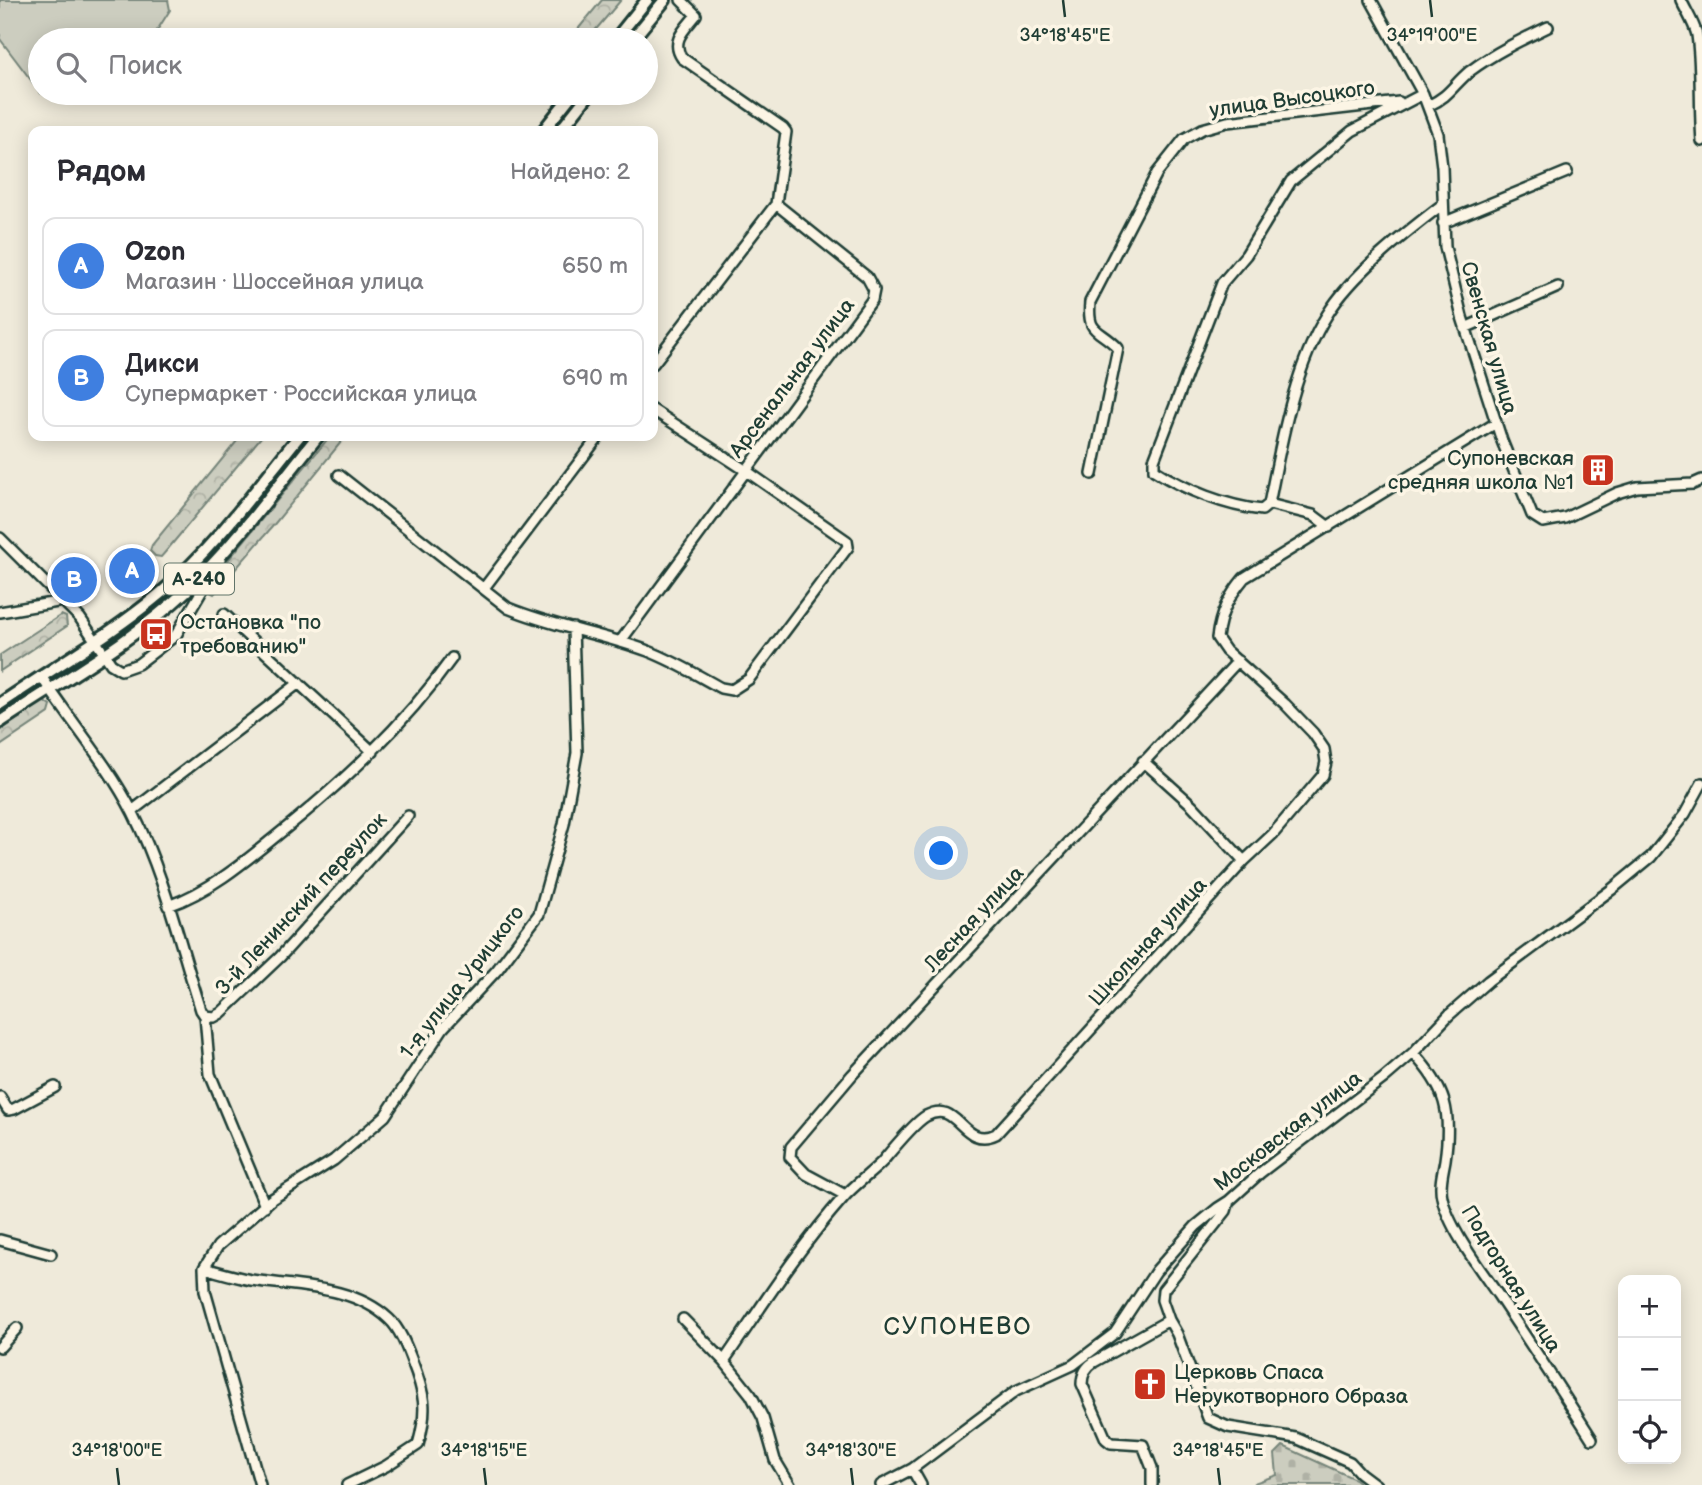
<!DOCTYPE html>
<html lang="ru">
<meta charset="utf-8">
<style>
body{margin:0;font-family:"Balsamiq Sans",sans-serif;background:#f7f7f7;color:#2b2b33}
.controls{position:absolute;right:21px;bottom:21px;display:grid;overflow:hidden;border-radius:14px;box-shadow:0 4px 18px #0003}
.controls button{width:63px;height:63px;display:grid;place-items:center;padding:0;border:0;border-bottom:2px solid #e1e1e2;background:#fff;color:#2b2b33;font:35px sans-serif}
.you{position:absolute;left:942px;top:854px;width:24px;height:24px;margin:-18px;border:5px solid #fff;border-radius:50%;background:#1a73e8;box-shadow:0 0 0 10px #1a73e833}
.badge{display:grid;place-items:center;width:46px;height:46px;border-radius:50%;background:#d93025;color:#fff;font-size:23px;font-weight:700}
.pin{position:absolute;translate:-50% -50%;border:4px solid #fff;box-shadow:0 2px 7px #0006}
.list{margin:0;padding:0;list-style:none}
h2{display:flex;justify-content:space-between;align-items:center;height:91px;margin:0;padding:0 28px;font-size:30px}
h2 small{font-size:23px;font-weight:400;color:#7c7c81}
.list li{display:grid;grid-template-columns:46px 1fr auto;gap:21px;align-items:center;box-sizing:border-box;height:98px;margin:0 14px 14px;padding:0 14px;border:2px solid #e1e1e2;border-radius:14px}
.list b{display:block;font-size:26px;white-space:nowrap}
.list p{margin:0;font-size:23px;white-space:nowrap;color:#7c7c81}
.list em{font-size:23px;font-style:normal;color:#7c7c81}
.icon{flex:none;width:38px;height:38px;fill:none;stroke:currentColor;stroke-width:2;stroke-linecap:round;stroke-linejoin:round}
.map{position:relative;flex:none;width:1702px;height:1485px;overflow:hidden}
.search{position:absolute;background:#fff;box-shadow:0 4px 18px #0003;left:28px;top:28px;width:630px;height:77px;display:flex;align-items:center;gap:18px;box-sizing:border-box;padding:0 24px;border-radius:38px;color:#7c7c81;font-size:26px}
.panel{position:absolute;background:#fff;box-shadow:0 4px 18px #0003;left:28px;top:126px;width:630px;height:315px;border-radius:14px}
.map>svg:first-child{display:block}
</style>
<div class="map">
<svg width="1702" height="1485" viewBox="0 0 1702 1485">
<defs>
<pattern id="forest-crowns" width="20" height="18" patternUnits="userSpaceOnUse" patternTransform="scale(1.75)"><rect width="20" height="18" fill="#cccdbf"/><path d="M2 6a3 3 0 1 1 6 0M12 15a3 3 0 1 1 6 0" fill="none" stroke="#afb1a5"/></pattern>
<pattern id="cemetery-stones" width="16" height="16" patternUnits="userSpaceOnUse" patternTransform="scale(1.75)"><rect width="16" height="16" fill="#cccdbf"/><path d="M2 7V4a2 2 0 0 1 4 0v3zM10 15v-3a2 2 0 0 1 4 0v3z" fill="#afb1a5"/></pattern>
</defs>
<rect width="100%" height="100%" fill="#efeada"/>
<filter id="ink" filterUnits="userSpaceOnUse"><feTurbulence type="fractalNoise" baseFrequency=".0143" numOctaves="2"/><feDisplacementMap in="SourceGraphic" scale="14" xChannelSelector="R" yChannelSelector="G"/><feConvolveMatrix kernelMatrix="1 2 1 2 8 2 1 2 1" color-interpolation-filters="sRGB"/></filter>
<g filter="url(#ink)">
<path fill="#cccdbf" stroke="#76857a" stroke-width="2" d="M 0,0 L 168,0 L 170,10 L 151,40 L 40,40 L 40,92 L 0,39 Z"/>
<path fill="url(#forest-crowns)" stroke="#76857a" stroke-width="2" d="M 602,0 L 621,0 L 587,40 L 569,40 Z
M 241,436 L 262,436 L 167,550 L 161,557 L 155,556 L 150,551 L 152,545 Z
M 330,436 L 346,436 L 272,527 L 214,594 L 210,592 L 210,584 L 216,575 Z
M 61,615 L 66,617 L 67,626 L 0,671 L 0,655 Z
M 44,701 L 51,706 L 49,713 L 0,746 L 0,731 Z"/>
<path fill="url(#cemetery-stones)" stroke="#76857a" stroke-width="2" d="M 1283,1446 L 1355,1479 L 1362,1485 L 1255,1485 L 1254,1483 L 1277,1475 L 1275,1454 Z"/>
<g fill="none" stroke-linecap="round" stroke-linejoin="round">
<g stroke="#1f3d34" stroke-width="14">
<path id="minor" d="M 1371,0 L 1423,94 L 1438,134 L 1442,167 L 1445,247 L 1462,317 L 1502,441 L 1532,515 L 1543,522 L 1565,518 L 1617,493 L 1637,487 L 1693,484 L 1702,480
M 1681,0 C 1686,11 1694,23 1697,35 C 1702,70 1699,106 1702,141
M 1428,106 C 1450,96 1453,85 1470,71 C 1494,53 1521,40 1548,27
M 1443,223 L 1567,172
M 1465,328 L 1558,287
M 653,364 L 776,204
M 1092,474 L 1118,348 C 1099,328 1087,335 1090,302 L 1157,173 L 1184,139 L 1202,129 L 1227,122 L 1399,102
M 339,475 L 508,608 C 554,627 603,634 648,651 C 674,661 697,675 721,688 L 732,690 L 749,679 L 848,547 L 847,541 L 745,470 L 653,410
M 1269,504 L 1262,510 C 1226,506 1185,490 1154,470 L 1154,460 L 1222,283 L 1246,255 L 1291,181 L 1352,131 L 1423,94
M 1329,527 L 1313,515 L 1269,504 C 1281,444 1294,367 1327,315 C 1352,274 1405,233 1443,204
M 0,538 L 80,618 L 111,664 L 121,670 L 138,664 L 176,635 L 220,560
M 484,588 L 599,436
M 0,612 L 63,601
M 224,614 L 373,752
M 620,642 L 872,300 L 874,290 L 867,277 L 776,204 L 786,132 L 783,128 L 682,58 C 670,41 685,29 696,15 L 681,0
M 41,676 C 71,722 108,764 133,813 C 164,874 180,945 201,1010 L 205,1016 L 214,1017 L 221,1013 L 280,957 L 408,816
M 1143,761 L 1192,805 L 1244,861
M 132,811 L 299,683
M 168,906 C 208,892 242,864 275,837 C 341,784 403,727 452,658
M 205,1016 L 210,1074 L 265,1206
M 1413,1053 C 1446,1088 1452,1112 1445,1160 C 1443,1172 1439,1185 1442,1197 C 1448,1227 1480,1269 1498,1295 C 1530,1343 1561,1390 1592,1439
M 0,1097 L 8,1110 L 14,1109 L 55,1087
M 845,1195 L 806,1174 L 790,1157 L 791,1147 L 852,1075 L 1238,661
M 0,1240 L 51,1254
M 204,1268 L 218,1246 L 272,1199 L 334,1160 L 385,1116 L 443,1028 L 497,970 L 539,914 L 564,824 L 577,753 L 573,628
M 204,1268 C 219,1272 235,1277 251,1280 C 297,1287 353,1285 389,1319 C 400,1329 407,1348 412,1361 C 425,1394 428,1410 418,1445 L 386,1466 L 347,1485
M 204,1268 L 205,1291 L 260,1485
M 683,1319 L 724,1361
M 1169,1320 L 1177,1334 L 1208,1418 L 1228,1427 L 1296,1438 L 1350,1462 L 1360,1473 L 1376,1485
M 0,1347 L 17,1328
M 912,1469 L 921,1485
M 790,1485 L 775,1460 L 763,1418 L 751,1395 L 724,1361 C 762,1306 798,1249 843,1198 C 854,1185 870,1174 882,1162 C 892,1150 914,1123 926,1116 C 959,1098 962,1150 996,1134 L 1244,861 L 1273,834 L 1323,775 L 1326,762 L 1324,749 L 1313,733 L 1285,704 L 1226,651 L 1217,638 C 1220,613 1229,596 1244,578 L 1496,423
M 881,1485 L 912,1469 L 1016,1391 L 1073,1365 L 1115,1333 L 1156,1271 L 1196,1226 L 1218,1208 L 1229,1201 L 1260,1173 L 1384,1078 L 1413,1053 L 1449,1015 L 1488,981 L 1611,890 L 1651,857 L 1685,814 L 1702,783
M 1152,1485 L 1152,1468 L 1143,1445 L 1111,1443 L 1106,1439 L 1082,1384 C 1082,1374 1086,1367 1094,1362 L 1169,1320 L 1162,1300 L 1163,1290 L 1226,1211 L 1229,1201"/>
</g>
<g stroke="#1f3d34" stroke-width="16">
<path id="major" d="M 615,40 L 647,0
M 632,40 L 665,0
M 543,131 L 573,93
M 560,131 L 590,93
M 0,704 C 54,667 112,634 162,592 C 215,547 256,489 299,436
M 0,722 C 63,680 132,642 187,590 C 236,544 276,488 318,436"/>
</g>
<use href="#minor" stroke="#fcf5e5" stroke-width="9"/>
<use href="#major" stroke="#fcf5e5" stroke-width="10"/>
</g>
</g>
<path fill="none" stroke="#1f3d34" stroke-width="2.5" d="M 1063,0 L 1065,17M 1430,0 L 1432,17M 117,1468 L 119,1485M 484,1468 L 486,1485M 851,1468 L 853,1485M 1218,1468 L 1220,1485"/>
<defs>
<g id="building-square" transform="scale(1.75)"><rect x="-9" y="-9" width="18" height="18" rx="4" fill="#c8321e" stroke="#fcf5e5"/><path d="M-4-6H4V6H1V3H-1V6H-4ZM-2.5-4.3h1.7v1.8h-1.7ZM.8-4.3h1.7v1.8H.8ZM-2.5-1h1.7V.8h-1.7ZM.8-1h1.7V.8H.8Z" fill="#fff"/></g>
<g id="bus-square" transform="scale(1.75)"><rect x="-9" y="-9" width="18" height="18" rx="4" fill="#c8321e" stroke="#fcf5e5"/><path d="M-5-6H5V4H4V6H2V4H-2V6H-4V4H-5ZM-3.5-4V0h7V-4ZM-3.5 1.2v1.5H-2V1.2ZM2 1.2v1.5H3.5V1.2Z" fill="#fff"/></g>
<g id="church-square" transform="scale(1.75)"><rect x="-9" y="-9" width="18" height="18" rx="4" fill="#c8321e" stroke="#fcf5e5"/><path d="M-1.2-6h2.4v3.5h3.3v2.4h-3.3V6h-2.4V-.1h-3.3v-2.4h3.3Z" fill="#fff"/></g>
</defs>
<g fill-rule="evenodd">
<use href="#building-square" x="1598" y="470"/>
<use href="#bus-square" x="156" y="634"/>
<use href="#church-square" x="1150" y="1384"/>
</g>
<g text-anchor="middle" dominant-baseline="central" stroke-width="7" stroke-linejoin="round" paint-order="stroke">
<rect fill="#fcf5e5" stroke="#617469" stroke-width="2" x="164" y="563.5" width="70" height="31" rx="5"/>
<g font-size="19" font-weight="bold" fill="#1f3d34">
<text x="199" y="579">А-240</text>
</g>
<g font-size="21" fill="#1f3d34" stroke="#fcf5e5">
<text transform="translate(1292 99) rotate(-8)">улица Высоцкого</text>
<text transform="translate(1489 338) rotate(74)">Свенская улица</text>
<text transform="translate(792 378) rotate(-53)">Арсенальная улица</text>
<text transform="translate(301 904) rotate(-47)">3-й Ленинский переулок</text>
<text transform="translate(974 919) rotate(-47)">Лесная улица</text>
<text transform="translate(1148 942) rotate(-48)">Школьная улица</text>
<text transform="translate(462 982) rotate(-52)">1-я улица Урицкого</text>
<text transform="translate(1288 1131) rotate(-38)">Московская улица</text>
<text transform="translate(1511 1279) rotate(58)">Подгорная улица</text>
</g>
<g font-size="21" fill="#1f3d34" stroke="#fcf5e5" text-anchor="start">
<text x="1574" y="458" text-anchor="end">Супоневская<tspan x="1574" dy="24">средняя школа №1</tspan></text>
<text x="180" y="622">Остановка "по<tspan x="180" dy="24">требованию"</tspan></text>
<text x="1174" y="1372">Церковь Спаса<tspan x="1174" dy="24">Нерукотворного Образа</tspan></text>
</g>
<g font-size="24" letter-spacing="2" fill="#1f3d34" stroke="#fcf5e5">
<text x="958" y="1326">СУПОНЕВО</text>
</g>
</g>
<g font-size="18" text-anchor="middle" fill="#1f3d34" stroke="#fcf5e5" stroke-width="7" stroke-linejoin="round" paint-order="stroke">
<text x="1065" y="41">34°18'45"E</text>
<text x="1432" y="41">34°19'00"E</text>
<text x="117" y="1456">34°18'00"E</text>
<text x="484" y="1456">34°18'15"E</text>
<text x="851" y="1456">34°18'30"E</text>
<text x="1218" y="1456">34°18'45"E</text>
</g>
</svg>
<div class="controls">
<button>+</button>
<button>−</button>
<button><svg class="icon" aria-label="locate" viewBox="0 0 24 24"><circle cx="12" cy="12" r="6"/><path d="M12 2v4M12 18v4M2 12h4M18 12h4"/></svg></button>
</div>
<div class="you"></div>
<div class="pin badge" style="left:132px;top:571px;background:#3f7fe0">A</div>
<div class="pin badge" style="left:74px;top:580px;background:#3f7fe0">B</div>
<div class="search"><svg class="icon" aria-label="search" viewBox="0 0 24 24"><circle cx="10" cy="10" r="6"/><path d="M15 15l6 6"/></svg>Поиск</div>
<section class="panel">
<h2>Рядом<small>Найдено: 2</small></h2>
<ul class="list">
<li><span class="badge" style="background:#3f7fe0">A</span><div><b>Ozon</b><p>Магазин · Шоссейная улица</p></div><em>650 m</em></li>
<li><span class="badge" style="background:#3f7fe0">B</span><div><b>Дикси</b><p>Супермаркет · Российская улица</p></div><em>690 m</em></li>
</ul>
</section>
</div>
